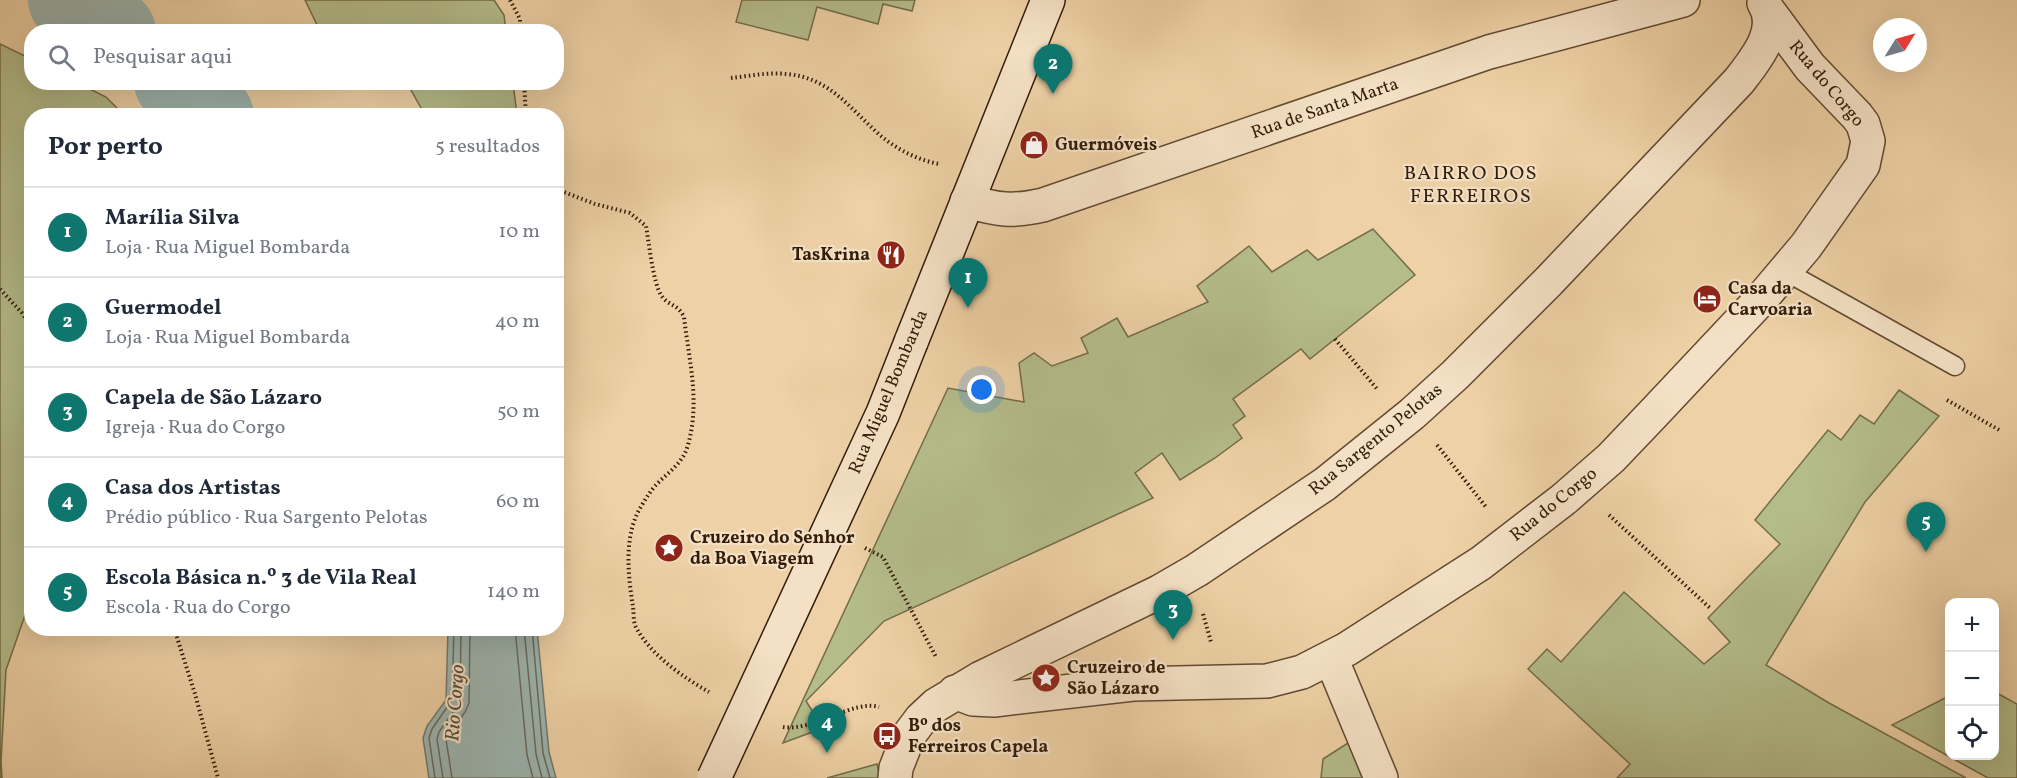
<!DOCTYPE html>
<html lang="pt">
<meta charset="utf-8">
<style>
body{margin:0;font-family:Vollkorn,serif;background:#f2f2f3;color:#1f2937}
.controls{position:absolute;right:18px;bottom:18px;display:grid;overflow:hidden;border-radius:12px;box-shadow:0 6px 24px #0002}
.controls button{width:54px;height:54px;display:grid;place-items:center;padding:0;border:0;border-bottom:2px solid #e0e1e3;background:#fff;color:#1f2937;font:30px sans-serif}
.compass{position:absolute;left:1873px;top:18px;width:54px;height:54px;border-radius:50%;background:#fff;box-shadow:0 6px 24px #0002;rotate:53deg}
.you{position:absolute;left:982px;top:390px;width:21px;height:21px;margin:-15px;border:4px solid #fff;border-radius:50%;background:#1a73e8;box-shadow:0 0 0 9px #1a73e833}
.badge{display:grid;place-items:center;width:39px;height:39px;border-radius:50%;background:#0f766e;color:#fff;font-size:20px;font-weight:700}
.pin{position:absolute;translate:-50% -50px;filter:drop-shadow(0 2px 3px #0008)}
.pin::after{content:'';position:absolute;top:32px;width:21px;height:18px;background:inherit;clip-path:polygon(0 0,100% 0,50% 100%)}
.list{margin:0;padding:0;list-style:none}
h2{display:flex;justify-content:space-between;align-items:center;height:78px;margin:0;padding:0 24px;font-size:26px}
h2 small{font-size:20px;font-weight:400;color:#747a83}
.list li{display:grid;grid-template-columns:39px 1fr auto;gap:18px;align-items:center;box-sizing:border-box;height:90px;padding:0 24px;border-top:2px solid #e0e1e3}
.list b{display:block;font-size:22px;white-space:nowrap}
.list p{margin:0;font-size:20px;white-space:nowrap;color:#747a83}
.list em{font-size:20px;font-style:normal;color:#747a83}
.icon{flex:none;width:33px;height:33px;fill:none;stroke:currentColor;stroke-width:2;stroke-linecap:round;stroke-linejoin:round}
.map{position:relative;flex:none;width:2017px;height:778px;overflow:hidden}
.search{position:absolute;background:#fff;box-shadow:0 6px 24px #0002;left:24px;top:24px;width:540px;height:66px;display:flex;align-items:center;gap:15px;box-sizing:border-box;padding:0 21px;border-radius:24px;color:#747a83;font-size:22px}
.panel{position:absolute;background:#fff;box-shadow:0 6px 24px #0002;left:24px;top:108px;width:540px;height:528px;border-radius:24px}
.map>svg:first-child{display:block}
</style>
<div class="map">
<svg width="2017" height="778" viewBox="0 0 2017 778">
<rect width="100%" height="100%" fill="#eed1a6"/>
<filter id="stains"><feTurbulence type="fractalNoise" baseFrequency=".00333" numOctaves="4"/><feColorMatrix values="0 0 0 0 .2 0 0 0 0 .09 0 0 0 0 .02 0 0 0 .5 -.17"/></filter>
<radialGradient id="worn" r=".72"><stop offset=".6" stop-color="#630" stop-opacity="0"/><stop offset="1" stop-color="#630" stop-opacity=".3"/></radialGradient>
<path fill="#b4bc8a" stroke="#746c4a" stroke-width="1.5" d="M 305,0 L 494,0 L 504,15 L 506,31 L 320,31 Z
M 742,0 L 915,0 L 912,11 L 883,4 L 878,24 L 817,7 L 808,40 L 736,22 Z
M 0,44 L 31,59 L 32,82 L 78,83 L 106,97 L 124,115 L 32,116 L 32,595 L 6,670 L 1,761 L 2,778 L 0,778 Z
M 407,83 L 513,83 L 517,115 L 425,115 Z
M 1373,229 L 1415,275 L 1310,359 L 1301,349 L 1233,399 L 1245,416 L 1233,425 L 1242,438 L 1215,458 L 1180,480 L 1162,453 L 1135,473 L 1153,498 L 884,621 L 806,701 L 823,728 L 783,743 L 948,388 L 1024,402 L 1019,363 L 1034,353 L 1052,366 L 1088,353 L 1081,338 L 1117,318 L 1128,337 L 1208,302 L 1197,286 L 1249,246 L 1272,272 L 1307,250 L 1318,260 Z
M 1899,390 L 1939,416 L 1865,502 L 1766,665 L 1829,703 L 1966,778 L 1617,778 L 1630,764 L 1528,669 L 1547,649 L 1561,662 L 1624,592 L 1704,664 L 1730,642 L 1708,618 L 1780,544 L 1755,520 L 1828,430 L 1841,440 L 1860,415 L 1874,424 Z
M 1995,692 L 2017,704 L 2017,778 L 1988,778 L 1892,725 L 1949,696 L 1950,756 L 1994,756 Z
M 1359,736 L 1375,778 L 1321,778 L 1323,759 Z
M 877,764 L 880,778 L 827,778 Z"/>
<path fill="#9cb5b1" stroke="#72786e" stroke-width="1.5" d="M 448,629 L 537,629 L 549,752 L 556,778 L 429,778 L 423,738 L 427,726 L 446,700 Z"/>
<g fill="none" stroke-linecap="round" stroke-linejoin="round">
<path stroke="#68695e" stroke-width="1.5" d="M 515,628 L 527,755 L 533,778
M 524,628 L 536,754 L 542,778
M 532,628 L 543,753 L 550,778
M 435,778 L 429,738 L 432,729 L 452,700 L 454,628
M 443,778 L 437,739 L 439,732 L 460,702 L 461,628
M 452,778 L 446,739 L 465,712 L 469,703 L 470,628"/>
<path stroke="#9cb5b1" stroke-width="84" d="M 70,0 L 114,32
M 176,82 L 212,116"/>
<g stroke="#624a31" stroke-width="21">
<path id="service" d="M 1785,271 L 1955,366"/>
</g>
<g stroke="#624a31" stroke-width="36">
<path id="minor" d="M 967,201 C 998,210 1012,212 1043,205 L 1489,52 L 1683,0
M 1331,658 L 1381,778
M 955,692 L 973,699 L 994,700 L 1133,684 L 1267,681 L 1302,672 L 1347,649 L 1481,563 L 1564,499 L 1611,458 L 1653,414 L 1763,297 L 1806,246 L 1863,165 L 1868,141 L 1863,124 L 1857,116 L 1810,67 L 1767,9
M 895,778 L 896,768 L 909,735 L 921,719 L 936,705 L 981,678 L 1159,592 L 1197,570 L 1325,484 L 1412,414 L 1455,375 L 1549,281 L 1739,81 C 1755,60 1781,30 1764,3"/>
</g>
<g stroke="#331d0a" stroke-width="36">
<path id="secondary" d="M 911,342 L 1048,0"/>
</g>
<path stroke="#331d0a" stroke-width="4" stroke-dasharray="1.5 3" stroke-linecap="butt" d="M 510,0 L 520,19 L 520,32
M 731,78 C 749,76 768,72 786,74 C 830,77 851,110 881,136 C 898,150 918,160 939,164
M 524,82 L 526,116
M 556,189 L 595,204 L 630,213 L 646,226 C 649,243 653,282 661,295 C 668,306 677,303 684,317 C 689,361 701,404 687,448 C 682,464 666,474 655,486 C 650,492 646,498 642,505 C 623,534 628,575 633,607 C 634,614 633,624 637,629 C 652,656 683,677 709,692
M 0,289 L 22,313 L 32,328
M 1335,339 L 1378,390
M 1947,400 L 2001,431
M 1437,445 L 1486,507
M 1609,515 L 1710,608
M 865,548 L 883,557 L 936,657
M 1203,614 L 1211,642
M 174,628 L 195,694 L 218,778
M 783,727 C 813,732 854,699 879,707"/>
<use href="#service" stroke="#f4e1c5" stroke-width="18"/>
<use href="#minor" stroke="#f4e1c5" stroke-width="33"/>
<use href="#secondary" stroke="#f4e1c5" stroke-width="33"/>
<g stroke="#331d0a" stroke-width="36" stroke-linecap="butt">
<path id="secondary-bridge" d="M 714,778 L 883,413 L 911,342"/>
</g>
<use href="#secondary-bridge" stroke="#f4e1c5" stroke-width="33"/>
</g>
<defs>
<g id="shop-disc" transform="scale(1.5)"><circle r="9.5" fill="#8f2418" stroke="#f4e1c5"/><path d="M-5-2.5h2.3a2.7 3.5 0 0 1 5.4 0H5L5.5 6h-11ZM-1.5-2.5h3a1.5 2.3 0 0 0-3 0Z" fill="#fff"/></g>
<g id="restaurant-disc" transform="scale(1.5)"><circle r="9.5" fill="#8f2418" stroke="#f4e1c5"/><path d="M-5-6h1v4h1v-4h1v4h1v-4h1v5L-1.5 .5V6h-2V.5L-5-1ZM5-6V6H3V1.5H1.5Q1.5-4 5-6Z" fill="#fff"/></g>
<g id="hotel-disc" transform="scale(1.5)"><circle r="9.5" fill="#8f2418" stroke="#f4e1c5"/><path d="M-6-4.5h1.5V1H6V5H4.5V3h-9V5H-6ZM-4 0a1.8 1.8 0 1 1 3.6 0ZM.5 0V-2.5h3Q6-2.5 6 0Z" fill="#fff"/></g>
<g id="sight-disc" transform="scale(1.5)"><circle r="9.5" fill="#8f2418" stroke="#f4e1c5"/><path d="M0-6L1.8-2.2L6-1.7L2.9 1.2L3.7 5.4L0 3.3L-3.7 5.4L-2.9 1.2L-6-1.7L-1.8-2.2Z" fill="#fff"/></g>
<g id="bus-disc" transform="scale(1.5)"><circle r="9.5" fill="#8f2418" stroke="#f4e1c5"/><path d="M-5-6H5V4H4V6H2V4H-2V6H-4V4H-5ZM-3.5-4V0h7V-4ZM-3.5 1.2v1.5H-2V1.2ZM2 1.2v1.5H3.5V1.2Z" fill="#fff"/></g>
</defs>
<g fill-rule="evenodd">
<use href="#shop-disc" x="1034" y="145"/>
<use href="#restaurant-disc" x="891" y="255"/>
<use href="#hotel-disc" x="1707" y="299"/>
<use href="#sight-disc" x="669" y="548"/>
<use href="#sight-disc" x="1046" y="678"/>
<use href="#bus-disc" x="887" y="736"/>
</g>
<g text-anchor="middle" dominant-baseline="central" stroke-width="4.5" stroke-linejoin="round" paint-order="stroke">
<g font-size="18" fill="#331d0a" stroke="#f4e1c5">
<text transform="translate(1826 84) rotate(50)">Rua do Corgo</text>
<text transform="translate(1325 109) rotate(-19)">Rua de Santa Marta</text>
<text transform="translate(889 392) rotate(-67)">Rua Miguel Bombarda</text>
<text transform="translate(1376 440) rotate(-39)">Rua Sargento Pelotas</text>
<text transform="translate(1554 505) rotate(-39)">Rua do Corgo</text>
</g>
<g font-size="18" font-weight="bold" fill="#331d0a" stroke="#f4e1c5" text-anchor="start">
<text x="1055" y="145">Guermóveis</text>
<text x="870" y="255" text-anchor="end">TasKrina</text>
<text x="1728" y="289">Casa da<tspan x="1728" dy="21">Carvoaria</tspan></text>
<text x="690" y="538">Cruzeiro do Senhor<tspan x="690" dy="21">da Boa Viagem</tspan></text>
<text x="1067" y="668">Cruzeiro de<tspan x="1067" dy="21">São Lázaro</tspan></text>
<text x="908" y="726">Bº dos<tspan x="908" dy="21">Ferreiros Capela</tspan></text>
</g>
<g font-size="20" letter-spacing="1.5" fill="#331d0a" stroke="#f4e1c5">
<text x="1471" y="174">BAIRRO DOS<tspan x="1471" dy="23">FERREIROS</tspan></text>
</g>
<g font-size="20" font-style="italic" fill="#524b3c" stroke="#f4e1c5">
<text transform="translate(456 703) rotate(-86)">Rio Corgo</text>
</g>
</g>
<rect width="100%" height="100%" filter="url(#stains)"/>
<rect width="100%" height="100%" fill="url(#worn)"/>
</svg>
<div class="controls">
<button>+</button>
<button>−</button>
<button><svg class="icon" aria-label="locate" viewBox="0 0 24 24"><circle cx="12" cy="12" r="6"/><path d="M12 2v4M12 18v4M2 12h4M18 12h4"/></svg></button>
</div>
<svg class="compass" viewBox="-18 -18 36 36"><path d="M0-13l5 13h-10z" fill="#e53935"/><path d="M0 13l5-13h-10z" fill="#747a83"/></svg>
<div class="you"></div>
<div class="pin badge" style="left:968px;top:308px">1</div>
<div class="pin badge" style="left:1053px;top:94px">2</div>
<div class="pin badge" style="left:1173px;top:640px">3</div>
<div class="pin badge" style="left:827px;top:753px">4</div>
<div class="pin badge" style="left:1926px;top:552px">5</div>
<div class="search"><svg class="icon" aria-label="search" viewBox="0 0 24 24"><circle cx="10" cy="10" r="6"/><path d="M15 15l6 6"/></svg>Pesquisar aqui</div>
<section class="panel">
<h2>Por perto<small>5 resultados</small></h2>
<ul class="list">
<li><span class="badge">1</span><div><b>Marília Silva</b><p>Loja · Rua Miguel Bombarda</p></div><em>10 m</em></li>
<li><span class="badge">2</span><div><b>Guermodel</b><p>Loja · Rua Miguel Bombarda</p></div><em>40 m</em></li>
<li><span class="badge">3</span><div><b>Capela de São Lázaro</b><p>Igreja · Rua do Corgo</p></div><em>50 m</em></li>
<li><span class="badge">4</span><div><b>Casa dos Artistas</b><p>Prédio público · Rua Sargento Pelotas</p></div><em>60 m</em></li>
<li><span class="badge">5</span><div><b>Escola Básica n.º 3 de Vila Real</b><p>Escola · Rua do Corgo</p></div><em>140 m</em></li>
</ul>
</section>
</div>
